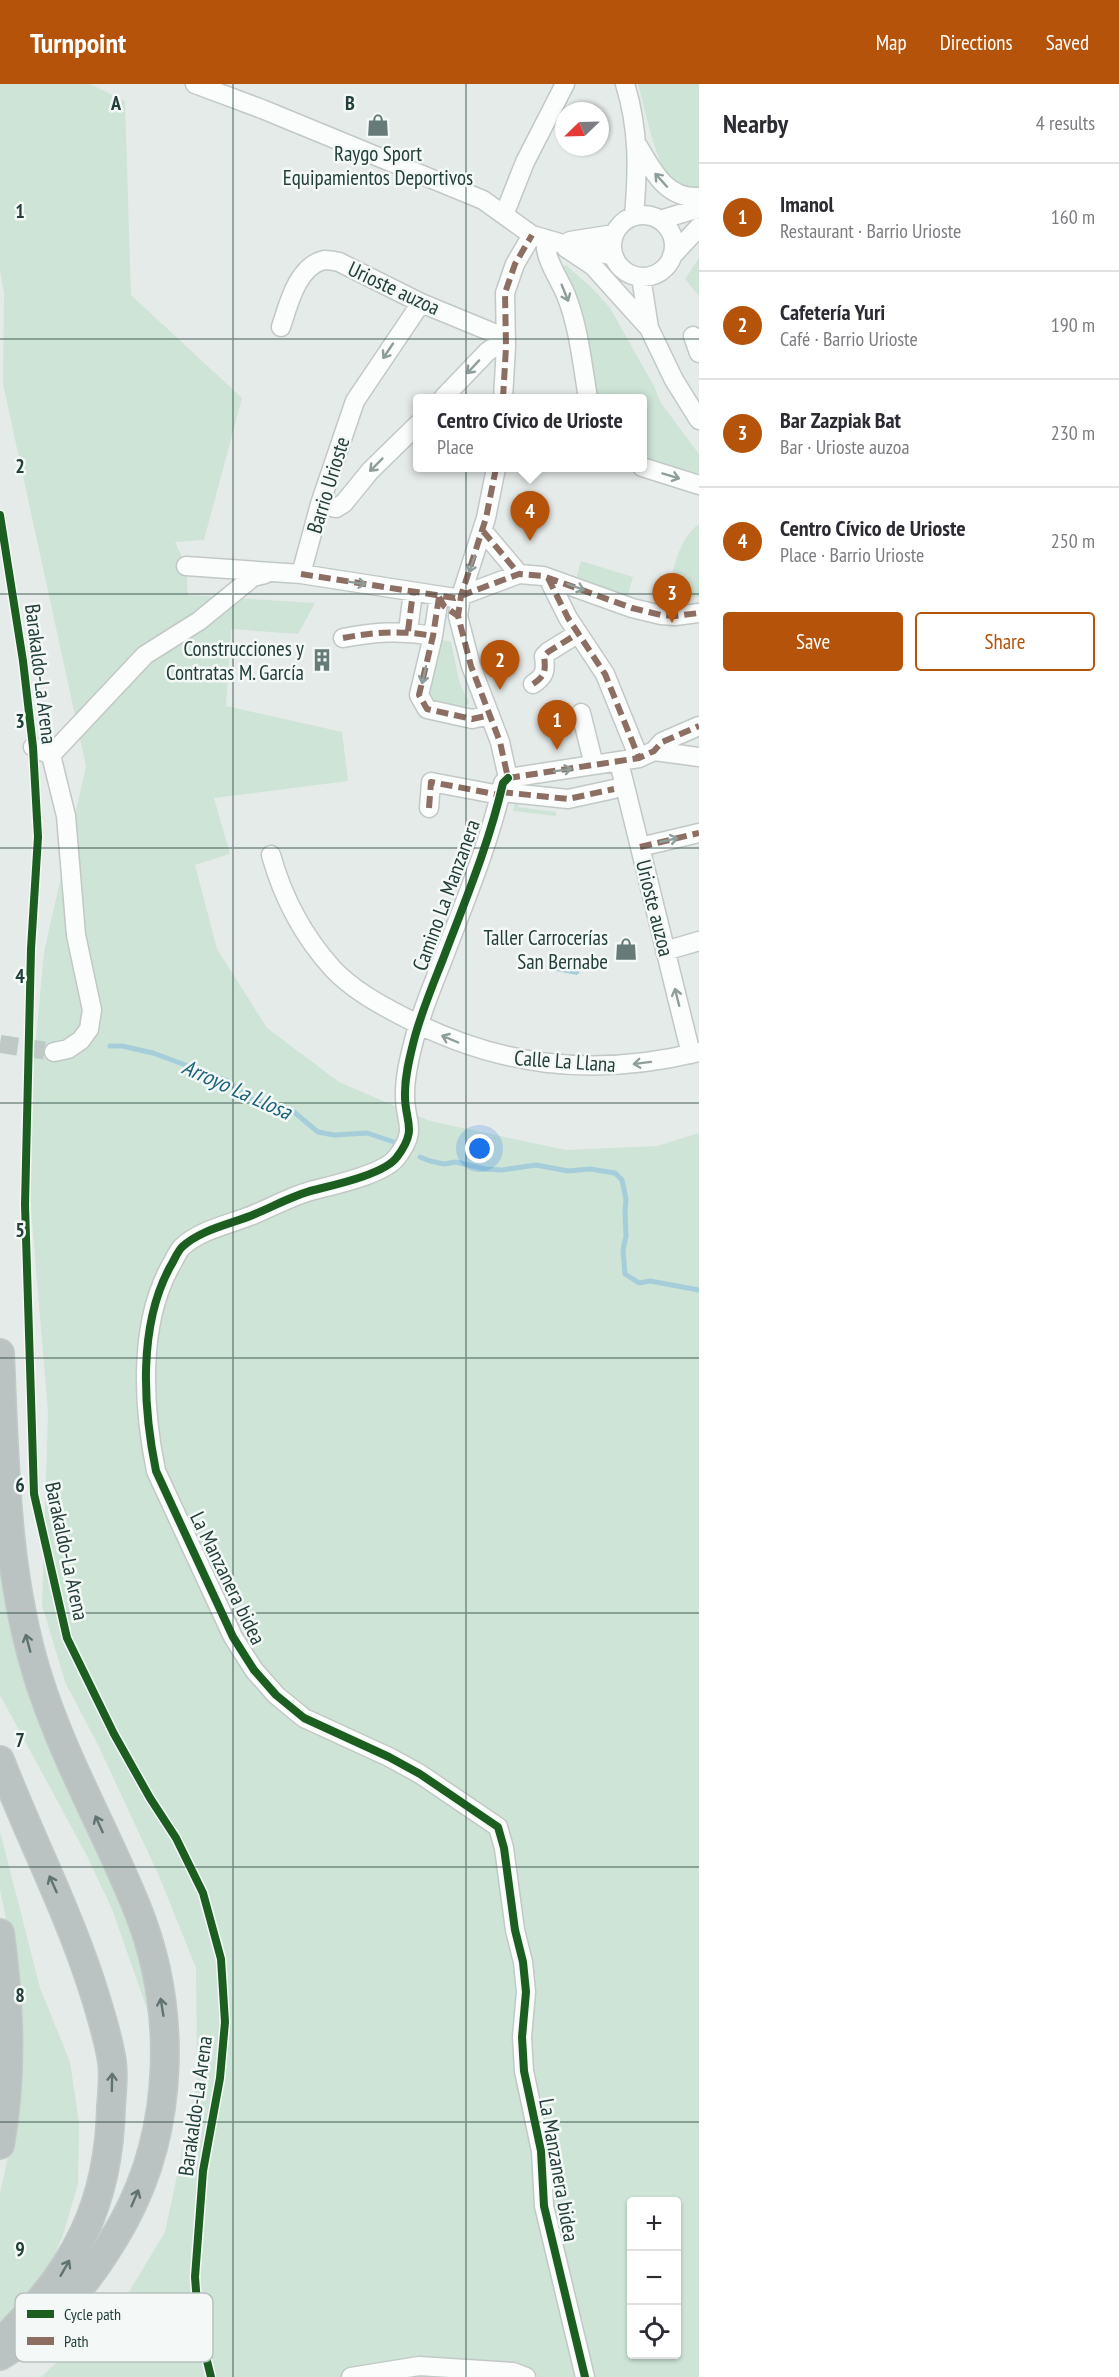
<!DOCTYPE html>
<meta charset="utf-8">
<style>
body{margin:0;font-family:"PT Sans Narrow",sans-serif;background:#f7f7f7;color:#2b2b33}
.controls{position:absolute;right:18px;bottom:18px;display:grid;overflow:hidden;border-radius:6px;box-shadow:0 2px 4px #0004}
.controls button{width:54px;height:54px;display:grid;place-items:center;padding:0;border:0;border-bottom:2px solid #e1e1e2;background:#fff;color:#2b2b33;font:30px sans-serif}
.compass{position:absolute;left:555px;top:18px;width:54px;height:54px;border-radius:50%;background:#fff;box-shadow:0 2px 4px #0004;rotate:247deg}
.you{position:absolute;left:480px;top:1065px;width:21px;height:21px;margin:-15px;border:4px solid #fff;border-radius:50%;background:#1a73e8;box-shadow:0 0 0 9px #1a73e833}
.badge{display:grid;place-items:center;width:39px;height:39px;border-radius:50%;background:#b45309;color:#fff;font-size:20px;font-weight:700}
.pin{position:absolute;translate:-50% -50px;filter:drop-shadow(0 2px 3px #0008)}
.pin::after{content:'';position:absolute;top:32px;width:21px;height:18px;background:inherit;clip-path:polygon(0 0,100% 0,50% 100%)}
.popup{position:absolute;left:413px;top:310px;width:234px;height:78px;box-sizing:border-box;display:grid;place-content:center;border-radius:6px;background:#fff;filter:drop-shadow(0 2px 4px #0005);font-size:20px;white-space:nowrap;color:#7c7c81}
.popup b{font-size:22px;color:#2b2b33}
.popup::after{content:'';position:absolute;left:50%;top:100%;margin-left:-12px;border:12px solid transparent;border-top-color:#fff}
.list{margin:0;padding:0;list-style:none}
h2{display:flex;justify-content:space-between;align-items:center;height:78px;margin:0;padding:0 24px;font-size:26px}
h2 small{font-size:20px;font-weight:400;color:#7c7c81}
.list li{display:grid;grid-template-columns:39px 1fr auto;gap:18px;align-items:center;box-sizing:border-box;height:108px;padding:0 24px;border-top:2px solid #e1e1e2}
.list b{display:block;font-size:22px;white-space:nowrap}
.list p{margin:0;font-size:20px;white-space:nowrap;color:#7c7c81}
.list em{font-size:20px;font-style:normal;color:#7c7c81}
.actions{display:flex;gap:12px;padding:18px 24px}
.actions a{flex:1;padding:14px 0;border:2px solid #b45309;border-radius:6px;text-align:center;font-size:21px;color:#b45309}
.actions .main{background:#b45309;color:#fff}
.icon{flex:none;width:33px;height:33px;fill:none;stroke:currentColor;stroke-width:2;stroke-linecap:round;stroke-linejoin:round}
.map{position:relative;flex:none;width:699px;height:2293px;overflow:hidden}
header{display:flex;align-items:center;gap:36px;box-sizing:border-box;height:84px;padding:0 30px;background:#b45309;color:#fff}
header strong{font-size:28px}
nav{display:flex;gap:33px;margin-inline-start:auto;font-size:21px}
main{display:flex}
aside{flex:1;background:#fff}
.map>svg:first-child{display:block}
</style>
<header>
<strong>Turnpoint</strong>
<nav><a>Map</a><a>Directions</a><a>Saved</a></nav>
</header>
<main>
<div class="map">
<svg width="699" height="2293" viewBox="0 0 699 2293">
<rect width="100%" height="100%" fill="#e5ebe9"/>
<path fill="#cee4d7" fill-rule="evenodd" d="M 0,0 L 90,0 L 125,17 L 131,211 L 242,314 L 204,456 L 175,458 L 186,482 L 188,511 L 315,519 L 298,550 L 231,545 L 226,622 L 342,648 L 348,697 L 214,714 L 230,770 L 195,781 L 217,865 L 267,944 L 339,998 L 430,1037 L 566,1066 L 657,1062 L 699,1049 L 699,2293 L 41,2293 L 124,2216 L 165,2148 L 197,1998 L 196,1884 L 159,1792 L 98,1661 L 65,1598 L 42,1521 L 48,1329 L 26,1065 L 44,868 L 86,682 L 3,300 L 4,209 L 0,187 ZM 632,2118 L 676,2118 L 676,2270 L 632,2270 Z
M 638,0 L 699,0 L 699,103 C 689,103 681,102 673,96 C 655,82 645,23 638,0 Z
M 699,174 L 699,212 L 685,195 Z
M 566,181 L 594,206 L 610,224 L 654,302 L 661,319 L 699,370 L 699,393 L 674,387 L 643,374 L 642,314 L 594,314 L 561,184 Z
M 699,440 L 699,513 L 666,514 C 673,489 677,456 699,440 Z
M 581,477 L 633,493 L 627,513 L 575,497 Z
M 440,555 L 451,558 L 459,597 L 469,619 L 463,624 L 433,617 L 427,609 Z
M 515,715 L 520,715 L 518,723 L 556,728 L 556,732 L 513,727 Z
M 0,1461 L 145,1884 L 153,1965 L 147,1925 L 112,1825 L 86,1770 L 0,1611 Z
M 0,1747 L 40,1904 L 70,1978 L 79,2039 L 78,2100 L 63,2151 L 45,2194 L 0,2240 L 0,2109 L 16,2037 L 15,1879 L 0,1806 Z"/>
<path fill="#a5ceda" d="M 559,875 L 580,878 L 583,885 L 577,891 L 556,887 L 554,885 L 556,877 Z"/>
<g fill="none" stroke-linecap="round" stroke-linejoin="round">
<path stroke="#a5ceda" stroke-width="5" d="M 110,962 L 122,962 L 153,969 L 226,996 L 251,1015 L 282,1022 L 294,1028 L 318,1048 L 334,1051 L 367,1049 L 394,1058
M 420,1073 L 430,1077 L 444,1080 L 456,1078 L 485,1085 L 502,1086 L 536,1081 L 568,1087 L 590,1085 L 615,1089 L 622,1096 L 626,1115 L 625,1128 L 626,1152 L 623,1166 L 625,1190 L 639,1199 L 650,1197 L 699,1206"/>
<path stroke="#bec9c6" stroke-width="18" stroke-dasharray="18 9" stroke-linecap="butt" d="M 0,960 L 54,968"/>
<g stroke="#c2c8c6" stroke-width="21">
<path id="minor" d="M 195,0 L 262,25 L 483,116 L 532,151 L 577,164 L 589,165 L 613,172
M 625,0 C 639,45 638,86 634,132
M 638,62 C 653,87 666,115 699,113
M 504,131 L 525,78 L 565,0
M612 162a31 31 0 1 1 62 0a31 31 0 1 1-62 0Z
M 660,136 L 699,124
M 546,155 C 543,173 559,194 566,211 C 579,244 582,279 588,314
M 570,157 L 614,150
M 566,164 L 593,182 L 647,242
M 672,172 L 699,143
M 641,193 L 649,244 L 674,296 L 699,336
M 281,243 C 288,222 297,182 324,176 C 328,176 335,177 339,178 L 421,219 L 506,254
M 693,252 L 699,269
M 443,314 L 487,268 L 506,254
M 503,314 L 506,263 L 505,209 L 515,180 L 532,151
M 642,383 L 699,401
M 496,384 L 486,434 L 461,512 L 458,532 L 471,582 L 500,658 L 508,694
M 320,420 L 336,424 L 344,419 L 370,387 L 418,340
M 483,447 L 519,490
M 186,482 L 301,490 L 455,514 L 519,490 L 543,492 L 632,524 L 661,531 L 675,532 L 699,529
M 301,490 L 320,420 L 355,317 L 421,219
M 548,494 L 568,534 L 605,590 L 639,674
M 439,513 L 433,552 L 419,611 L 427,625 L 472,635 L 490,631
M 408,547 L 413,508
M 343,554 C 374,548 401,546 433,552
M 533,600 C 545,592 546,587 544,572 L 548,568 L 577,550
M 581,629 L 594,681
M 33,663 L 51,671 L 66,732 L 76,851 L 92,926 L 89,945 L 81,956 L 68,965 L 54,968
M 654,667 L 699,673
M 51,671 L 145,571 L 199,537 L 253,493 L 265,490
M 619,678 L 691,970
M 508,694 L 503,699 C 489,760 465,817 443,875 C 432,903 420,931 413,960 C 409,976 405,992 405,1009 C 404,1038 419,1044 397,1073 C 385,1090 334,1101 314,1106 C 294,1111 274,1122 255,1130 C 232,1140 201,1145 182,1163 C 177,1168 174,1177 170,1183 C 138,1242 143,1323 156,1387 L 233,1553 L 254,1586 L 276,1611 L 304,1634 L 389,1673 L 420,1690 L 498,1743 L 504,1764 L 515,1846 L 523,1878 L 526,1908 L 522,1953 L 524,1987 L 541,2067 L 544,2122 L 585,2293
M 508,694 L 639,674 L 654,667 L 662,658 L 699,642
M 501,708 L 568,715 L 614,705
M 429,724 L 431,698 L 500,711
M 640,763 L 699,749
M 271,771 C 283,814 303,852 333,885 C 352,905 377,919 400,931 C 497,983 593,994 699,968
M 665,867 L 699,857
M 351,2293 L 419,2282 L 513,2288 L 526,2293"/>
</g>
<g stroke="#c1cac8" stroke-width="30">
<path id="highway" d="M 0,1269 C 5,1378 5,1488 38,1593 C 63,1673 106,1747 137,1824 C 177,1923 175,2043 124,2137 C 92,2195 57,2238 0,2272
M 0,1676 C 29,1751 66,1823 91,1899 C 99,1924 108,1951 112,1978 C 114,1992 112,2008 111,2023 C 109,2119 76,2184 8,2251
M 0,1849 C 10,1920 13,1990 0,2061"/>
</g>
<use href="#minor" stroke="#fbfcfc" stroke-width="18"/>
<use href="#highway" stroke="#bac3c2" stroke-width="27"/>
<path stroke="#8d6e63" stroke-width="6" stroke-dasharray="12 6" stroke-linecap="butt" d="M 503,314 L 506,263 L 505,209 L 515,180 L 532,151
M 496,384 L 486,434 L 461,512 L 458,532 L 471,582 L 500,658 L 508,694
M 483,447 L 519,490
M 301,490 L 455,514 L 519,490 L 543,492 L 632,524 L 661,531 L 675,532 L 699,529
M 548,494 L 568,534 L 605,590 L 639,674
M 439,513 L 433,552 L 419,611 L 427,625 L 472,635 L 490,631
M 439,513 L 444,522 L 458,532
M 408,547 L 413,508
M 343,554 C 374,548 401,546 433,552
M 533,600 C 545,592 546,587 544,572 L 548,568 L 577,550
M 508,694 L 639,674 L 654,667 L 662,658 L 699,642
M 501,708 L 568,715 L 614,705
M 429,724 L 431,698 L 500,711
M 640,763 L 699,749"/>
<g stroke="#f4f9f7" stroke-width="11">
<path id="cycleway" d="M 0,431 L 23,577 L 33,663 L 38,753 L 31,865 L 25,1121 L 34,1410 L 67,1554 L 114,1650 L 150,1714 L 176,1754 L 203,1809 L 221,1875 L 225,1938 L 220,1994 L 203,2087 L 195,2193 L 199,2245 L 211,2293
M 508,694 L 503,699 C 489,760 465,817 443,875 C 432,903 420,931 413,960 C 409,976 405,992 405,1009 C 404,1038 419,1044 397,1073 C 385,1090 334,1101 314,1106 C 294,1111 274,1122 255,1130 C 232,1140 201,1145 182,1163 C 177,1168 174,1177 170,1183 C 138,1242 143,1323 156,1387 L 233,1553 L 254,1586 L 276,1611 L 304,1634 L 389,1673 L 420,1690 L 498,1743 L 504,1764 L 515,1846 L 523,1878 L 526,1908 L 522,1953 L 524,1987 L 541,2067 L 544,2122 L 585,2293"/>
</g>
<use href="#cycleway" stroke="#1b5e20" stroke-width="8"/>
</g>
<defs><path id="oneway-shaft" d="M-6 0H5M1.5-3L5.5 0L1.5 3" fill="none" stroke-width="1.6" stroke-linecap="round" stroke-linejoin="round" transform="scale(1.5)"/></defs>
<g stroke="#8e9e9b">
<use href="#oneway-shaft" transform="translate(661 96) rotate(-132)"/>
<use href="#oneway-shaft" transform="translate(565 209) rotate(68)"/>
<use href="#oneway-shaft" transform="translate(388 267) rotate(124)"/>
<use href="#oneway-shaft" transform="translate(473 283) rotate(133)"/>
<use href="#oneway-shaft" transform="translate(376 381) rotate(135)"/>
<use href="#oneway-shaft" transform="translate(671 392) rotate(17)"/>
<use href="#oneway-shaft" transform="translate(472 480) rotate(109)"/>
<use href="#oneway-shaft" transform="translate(357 499) rotate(9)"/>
<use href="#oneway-shaft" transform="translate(576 503) rotate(20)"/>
<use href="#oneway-shaft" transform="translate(424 591) rotate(103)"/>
<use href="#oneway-shaft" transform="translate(563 686) rotate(-9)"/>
<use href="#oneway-shaft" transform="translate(669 756) rotate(-13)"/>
<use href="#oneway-shaft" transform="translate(677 913) rotate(-104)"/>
<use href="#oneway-shaft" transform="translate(450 955) rotate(-157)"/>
<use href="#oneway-shaft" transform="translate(642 979) rotate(173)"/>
</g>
<g stroke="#5f7470">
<use href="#oneway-shaft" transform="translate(28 1559) rotate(-105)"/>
<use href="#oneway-shaft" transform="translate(99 1740) rotate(-114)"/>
<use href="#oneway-shaft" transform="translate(53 1800) rotate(-114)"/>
<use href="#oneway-shaft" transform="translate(162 1923) rotate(-99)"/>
<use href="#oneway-shaft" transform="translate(112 1998) rotate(-89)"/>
<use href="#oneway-shaft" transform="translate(135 2114) rotate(-67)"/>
<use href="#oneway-shaft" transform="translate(65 2184) rotate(-60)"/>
</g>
<path fill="none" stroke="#223f3a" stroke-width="1.5" stroke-opacity="0.55" d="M 233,0 L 233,2293M 466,0 L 466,2293M 0,255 L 699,255M 0,510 L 699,510M 0,764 L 699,764M 0,1019 L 699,1019M 0,1274 L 699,1274M 0,1529 L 699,1529M 0,1783 L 699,1783M 0,2038 L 699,2038"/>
<defs>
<g id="shop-bare" transform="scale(1.8)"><path d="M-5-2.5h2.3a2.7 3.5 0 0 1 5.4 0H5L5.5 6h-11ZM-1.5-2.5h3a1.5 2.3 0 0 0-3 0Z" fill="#667b77" stroke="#f4f9f7" stroke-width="2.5" paint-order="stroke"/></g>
<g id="building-bare" transform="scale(1.8)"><path d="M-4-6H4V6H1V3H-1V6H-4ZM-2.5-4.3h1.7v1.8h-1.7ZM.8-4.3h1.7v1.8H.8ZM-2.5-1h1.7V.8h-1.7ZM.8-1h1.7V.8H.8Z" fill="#667b77" stroke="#f4f9f7" stroke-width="2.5" paint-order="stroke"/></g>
</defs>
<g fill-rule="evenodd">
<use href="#shop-bare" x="378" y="41"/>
<use href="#building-bare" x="322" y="576"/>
<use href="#shop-bare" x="626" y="865"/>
</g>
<g text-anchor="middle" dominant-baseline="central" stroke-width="5" stroke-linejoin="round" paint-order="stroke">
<g font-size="21" fill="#223f3a" stroke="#f4f9f7" text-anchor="end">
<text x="378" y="69" text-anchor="middle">Raygo Sport<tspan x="378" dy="24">Equipamientos Deportivos</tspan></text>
<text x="304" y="564">Construcciones y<tspan x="304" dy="24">Contratas M. García</tspan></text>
<text x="608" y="853">Taller Carrocerías<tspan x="608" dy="24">San Bernabe</tspan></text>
</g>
<g font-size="21" fill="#223f3a" stroke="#f4f9f7">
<text transform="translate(394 204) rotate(25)">Urioste auzoa</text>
<text transform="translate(328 401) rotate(-73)">Barrio Urioste</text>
<text transform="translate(41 590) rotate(83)">Barakaldo-La Arena</text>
<text transform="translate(446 811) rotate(-70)">Camino La Manzanera</text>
<text transform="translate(655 824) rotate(76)">Urioste auzoa</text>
<text transform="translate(565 977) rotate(4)">Calle La Llana</text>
<text transform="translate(67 1467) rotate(78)">Barakaldo-La Arena</text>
<text transform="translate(228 1494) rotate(64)">La Manzanera bidea</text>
<text transform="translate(195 2022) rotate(-82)">Barakaldo-La Arena</text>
<text transform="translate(559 2086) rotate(80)">La Manzanera bidea</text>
</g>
<g font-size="22" font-style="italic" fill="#1b637c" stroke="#f4f9f7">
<text transform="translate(237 1005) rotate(24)">Arroyo La Llosa</text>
</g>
</g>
<rect x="15" y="2209" width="198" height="69" rx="9" fill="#f4f9f7" stroke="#b5c1be" stroke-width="1.5"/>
<rect x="27" y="2226" width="27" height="8" fill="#1b5e20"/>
<rect x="27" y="2253" width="27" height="8" fill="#8d6e63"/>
<g font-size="16" fill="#223f3a">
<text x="64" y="2236">Cycle path</text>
<text x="64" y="2263">Path</text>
</g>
<g font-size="20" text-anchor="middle" font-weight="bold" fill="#223f3a" stroke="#f4f9f7" stroke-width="5" stroke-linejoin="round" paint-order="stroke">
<text x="116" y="26">A</text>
<text x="350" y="26">B</text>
<text x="20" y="134">1</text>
<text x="20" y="389">2</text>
<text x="20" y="644">3</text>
<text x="20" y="899">4</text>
<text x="20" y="1153">5</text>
<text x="20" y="1408">6</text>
<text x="20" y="1663">7</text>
<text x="20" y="1918">8</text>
<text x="20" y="2172">9</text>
</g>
</svg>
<div class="controls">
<button>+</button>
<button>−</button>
<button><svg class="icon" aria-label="locate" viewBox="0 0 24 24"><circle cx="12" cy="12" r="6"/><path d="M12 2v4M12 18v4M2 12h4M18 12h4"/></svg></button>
</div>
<svg class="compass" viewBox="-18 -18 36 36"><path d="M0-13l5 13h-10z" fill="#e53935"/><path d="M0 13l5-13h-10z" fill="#7c7c81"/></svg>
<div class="you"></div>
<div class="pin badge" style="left:557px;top:666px">1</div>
<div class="pin badge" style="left:500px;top:606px">2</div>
<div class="pin badge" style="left:672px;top:539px">3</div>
<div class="pin badge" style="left:530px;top:457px">4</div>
<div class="popup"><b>Centro Cívico de Urioste</b>Place</div>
</div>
<aside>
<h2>Nearby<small>4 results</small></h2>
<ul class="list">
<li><span class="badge">1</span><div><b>Imanol</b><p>Restaurant · Barrio Urioste</p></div><em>160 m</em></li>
<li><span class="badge">2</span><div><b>Cafetería Yuri</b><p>Café · Barrio Urioste</p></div><em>190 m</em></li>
<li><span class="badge">3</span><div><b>Bar Zazpiak Bat</b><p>Bar · Urioste auzoa</p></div><em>230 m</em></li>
<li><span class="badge">4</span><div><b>Centro Cívico de Urioste</b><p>Place · Barrio Urioste</p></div><em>250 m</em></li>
</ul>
<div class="actions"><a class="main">Save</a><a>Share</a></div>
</aside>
</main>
